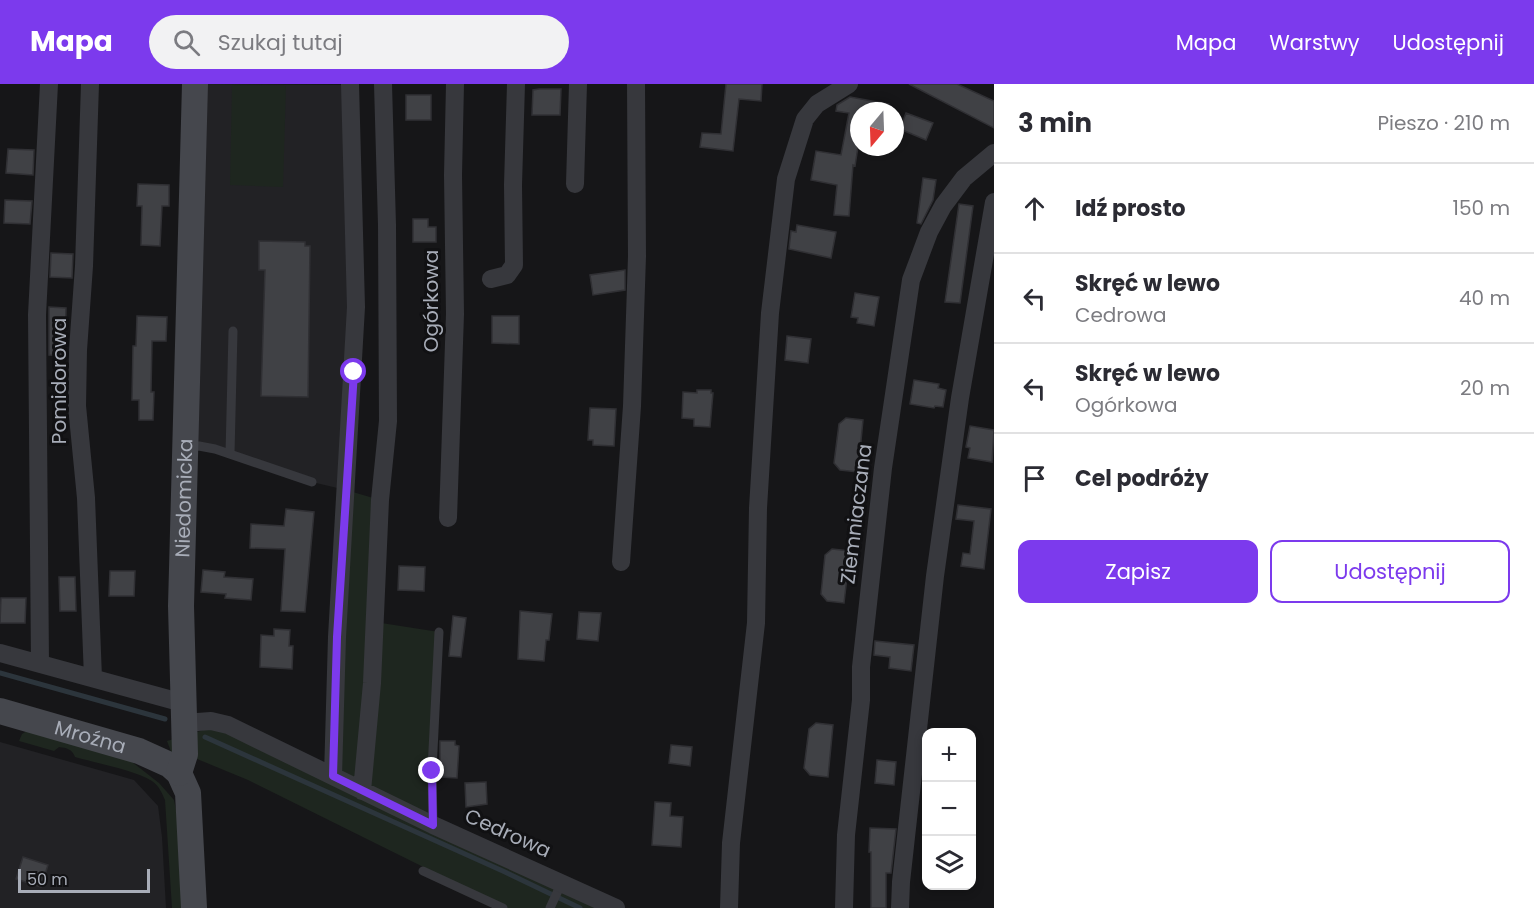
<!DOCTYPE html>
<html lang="pl">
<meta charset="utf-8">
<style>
body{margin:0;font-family:Poppins,sans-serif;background:#f2f2f3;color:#2b2b33}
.controls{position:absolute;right:18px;bottom:18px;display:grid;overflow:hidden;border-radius:12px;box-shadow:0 3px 9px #0003}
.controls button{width:54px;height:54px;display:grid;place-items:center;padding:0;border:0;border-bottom:2px solid #e1e1e2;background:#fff;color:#2b2b33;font:30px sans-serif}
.compass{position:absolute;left:850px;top:18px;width:54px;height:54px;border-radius:50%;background:#fff;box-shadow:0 3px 9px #0003;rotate:199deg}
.scale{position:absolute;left:18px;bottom:15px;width:132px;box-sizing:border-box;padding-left:6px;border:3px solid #a8adb8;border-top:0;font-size:16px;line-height:21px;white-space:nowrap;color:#a8adb8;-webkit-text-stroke:4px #111113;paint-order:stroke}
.stop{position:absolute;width:18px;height:18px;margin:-14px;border:4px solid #7c3aed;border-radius:50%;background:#fff}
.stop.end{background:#7c3aed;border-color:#fff;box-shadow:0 2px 6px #0008}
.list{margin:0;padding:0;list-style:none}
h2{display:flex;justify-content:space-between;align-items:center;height:78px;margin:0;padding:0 24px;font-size:26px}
h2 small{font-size:20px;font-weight:400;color:#7c7c81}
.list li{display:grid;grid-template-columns:39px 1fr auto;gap:18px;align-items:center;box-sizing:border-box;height:90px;padding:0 24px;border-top:2px solid #e1e1e2}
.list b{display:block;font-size:22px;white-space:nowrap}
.list p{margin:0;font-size:20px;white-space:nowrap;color:#7c7c81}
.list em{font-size:20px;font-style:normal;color:#7c7c81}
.actions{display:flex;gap:12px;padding:18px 24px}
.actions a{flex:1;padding:14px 0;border:2px solid #7c3aed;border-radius:12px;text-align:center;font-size:21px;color:#7c3aed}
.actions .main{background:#7c3aed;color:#fff}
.icon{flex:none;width:33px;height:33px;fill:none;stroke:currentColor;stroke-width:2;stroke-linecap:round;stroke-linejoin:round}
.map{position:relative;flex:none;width:994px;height:824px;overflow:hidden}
header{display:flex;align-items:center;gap:36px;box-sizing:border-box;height:84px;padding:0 30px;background:#7c3aed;color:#fff}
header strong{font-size:28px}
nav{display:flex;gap:33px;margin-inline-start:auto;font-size:21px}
.search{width:420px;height:54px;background:#f2f2f3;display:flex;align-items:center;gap:15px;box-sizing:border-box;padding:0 21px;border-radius:33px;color:#7c7c81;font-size:22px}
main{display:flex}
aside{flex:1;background:#fff}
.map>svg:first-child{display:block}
</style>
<header>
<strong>Mapa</strong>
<div class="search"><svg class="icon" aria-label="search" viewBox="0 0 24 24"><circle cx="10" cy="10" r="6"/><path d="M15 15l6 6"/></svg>Szukaj tutaj</div>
<nav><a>Mapa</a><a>Warstwy</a><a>Udostępnij</a></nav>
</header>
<main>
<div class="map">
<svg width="994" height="824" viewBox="0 0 994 824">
<rect width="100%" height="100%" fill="#161618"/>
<path fill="#222225" d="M 195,0 L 350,1 L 346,406 L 312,398 L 215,365 L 186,363 Z
M 0,658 L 134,696 L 158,722 L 162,753 L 166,824 L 0,824 Z"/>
<path fill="#1e261f" d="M 232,1 L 286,2 L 283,103 L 230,101 Z
M 346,406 L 380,416 L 375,538 L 439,548 L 433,741 L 616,824 L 506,824 L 248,696 L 185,670 L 179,689 L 167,657 L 207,645 L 211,637 L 332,691 Z
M 30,645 L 127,674 L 159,699 L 174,716 L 179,742 L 183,824 L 172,824 L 165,716 C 162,709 159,702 152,697 C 134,686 96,679 75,673 C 72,665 67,664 59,663 L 54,667 L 19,657 L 22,650 Z"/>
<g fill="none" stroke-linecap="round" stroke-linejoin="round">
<path stroke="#2c353c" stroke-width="5" d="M 0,589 L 165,635
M 205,653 L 505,788 L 580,824"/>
</g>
<path fill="#404145" stroke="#303034" stroke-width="1.5" d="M 726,0 L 762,0 L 761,17 L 739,15 L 733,67 L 700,63 L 702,49 L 721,50 Z
M 909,0 L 957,0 L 994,17 L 994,44 Z
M 539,5 L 561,5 L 560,31 L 532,31 L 533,6 Z
M 406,11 L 431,11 L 431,36 L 406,36 Z
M 850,13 L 889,20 L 888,27 L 859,27 L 859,56 L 855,82 L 853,81 L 849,132 L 834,131 L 837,101 L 811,96 L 816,67 L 841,71 L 849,29 L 836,27 L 837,21 Z
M 906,29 L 933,39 L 926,56 L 900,45 Z
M 8,65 L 34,66 L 33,91 L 6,89 Z
M 923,94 L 936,96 L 933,116 L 921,140 L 917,139 Z
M 138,100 L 169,101 L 169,122 L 162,122 L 160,162 L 141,161 L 142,122 L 137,122 Z
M 5,116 L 32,117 L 30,140 L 4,139 Z
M 959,120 L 973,122 L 960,219 L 945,218 Z
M 413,135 L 428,135 L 428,143 L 436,143 L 436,158 L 413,158 Z
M 797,141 L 836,148 L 831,174 L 789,165 L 791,147 L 796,148 Z
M 259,157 L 305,158 L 305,162 L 310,162 L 308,313 L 261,312 L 265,186 L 259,186 Z
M 51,169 L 73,170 L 72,194 L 50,193 Z
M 625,186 L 625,206 L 593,211 L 590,191 Z
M 855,209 L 879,213 L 874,242 L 857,239 L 858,234 L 851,233 Z
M 49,223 L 66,224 L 65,272 L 49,271 Z
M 137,232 L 167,233 L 166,257 L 152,257 L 151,308 L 154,308 L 153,336 L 139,336 L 139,316 L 132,316 L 133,262 L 136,262 Z
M 492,232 L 519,232 L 519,260 L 492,259 Z
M 787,252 L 811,255 L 808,279 L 785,276 Z
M 914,296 L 939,300 L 938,304 L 946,306 L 943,323 L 935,322 L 934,324 L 910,320 Z
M 697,306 L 711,306 L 711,309 L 713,309 L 710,343 L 694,342 L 694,335 L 682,334 L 683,308 L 697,309 Z
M 590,324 L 616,325 L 614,362 L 593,361 L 593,356 L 588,356 Z
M 846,334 L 863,336 L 858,388 L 840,386 L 834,379 L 839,340 Z
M 970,342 L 994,346 L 992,378 L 968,374 L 970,364 L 966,363 Z
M 958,421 L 991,425 L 984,485 L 961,482 L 963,469 L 970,470 L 974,437 L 956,435 Z
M 286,425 L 314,428 L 305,528 L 281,527 L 285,465 L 250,464 L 251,440 L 284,442 Z
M 832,465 L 850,467 L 844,519 L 827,517 L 821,510 L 825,471 Z
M 399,482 L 425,483 L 424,507 L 398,506 Z
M 203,486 L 225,488 L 224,493 L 253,495 L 251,516 L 225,514 L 226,510 L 201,508 Z
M 110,487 L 135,487 L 134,512 L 109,512 Z
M 59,493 L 75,493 L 76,527 L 60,527 Z
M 1,514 L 26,514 L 25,539 L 0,539 Z
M 520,527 L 552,530 L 549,556 L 546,556 L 544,577 L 518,575 Z
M 579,528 L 601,529 L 598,557 L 577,555 Z
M 453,532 L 466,534 L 461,573 L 449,572 Z
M 274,545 L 290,546 L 289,562 L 293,562 L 292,585 L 260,583 L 261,551 L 274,552 Z
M 875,557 L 914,561 L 911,587 L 889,584 L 890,573 L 874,571 Z
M 816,639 L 833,641 L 828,693 L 810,691 L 804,684 L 809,645 Z
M 440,657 L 455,657 L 455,661 L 459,662 L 457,694 L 440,693 Z
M 671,661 L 692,663 L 690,682 L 669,679 Z
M 877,676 L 896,678 L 894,701 L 875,699 Z
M 486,698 L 487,720 L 466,723 L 465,699 Z
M 655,718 L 671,719 L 670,732 L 683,733 L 681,763 L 652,761 Z
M 870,744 L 896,745 L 891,789 L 886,789 L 886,824 L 871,824 L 871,768 L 869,768 Z
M 23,773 L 48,781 L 41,803 L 16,795 Z"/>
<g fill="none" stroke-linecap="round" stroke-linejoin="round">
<path stroke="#37383d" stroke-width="9" d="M 188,363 L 199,362 L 215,365 L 312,398
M 230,370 L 233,247
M 433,741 L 432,686 L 439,548
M 423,787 L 503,824
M 550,824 L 562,798"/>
<path stroke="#37383d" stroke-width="18" d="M 90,0 L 84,182 L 78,266 L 77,322 L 86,414 L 93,594
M 575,100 L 578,0
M 491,195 L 507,191 L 514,181 L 513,101 L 516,0
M 448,434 L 455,230 L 453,91 L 455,0
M 621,478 L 632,322 L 637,172 L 636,0
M 0,569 L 183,619
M 40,579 L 37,231 L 49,0
M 184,639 L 211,637 L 228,641 L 433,741 L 616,824
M 333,692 L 337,553 L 356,223 L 350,0
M 362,707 L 372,599 L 380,416 L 388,337 L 387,141 L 383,0
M 729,824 L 731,759 L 756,539 L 758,424 L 770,229 L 786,95 L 805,35 L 817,20 L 849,0
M 844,824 L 846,751 L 861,616 L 861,583 L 883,384 L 911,196 L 929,148 L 943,122 L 964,94 L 994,69
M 900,824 L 901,798 L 935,492 L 960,314 L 994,118"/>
<g stroke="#45474d" stroke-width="26">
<path id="s1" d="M 0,627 L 139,667 L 170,681 L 179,689 L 188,709 L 194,824"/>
<path id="s2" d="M 179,689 L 185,670 L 181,522 L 195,0"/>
</g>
</g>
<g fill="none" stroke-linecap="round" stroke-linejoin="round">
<path stroke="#7c3aed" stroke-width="8" d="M 354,288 L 337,553 L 333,692 L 433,741 L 432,687"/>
</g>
<g text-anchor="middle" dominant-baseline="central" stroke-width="6" stroke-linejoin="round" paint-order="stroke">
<g font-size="20" fill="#a8adb8" stroke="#111113">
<text transform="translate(431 217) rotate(-90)">Ogórkowa</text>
<text transform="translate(59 297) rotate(-90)">Pomidorowa</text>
<text stroke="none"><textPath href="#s2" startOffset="276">Niedomicka</textPath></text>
<text transform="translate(856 430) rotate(-83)">Ziemniaczana</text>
<text stroke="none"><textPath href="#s1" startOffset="94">Mroźna</textPath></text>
<text transform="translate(508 749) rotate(24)">Cedrowa</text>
</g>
</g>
</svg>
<div class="controls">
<button>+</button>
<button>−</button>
<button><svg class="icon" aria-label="layers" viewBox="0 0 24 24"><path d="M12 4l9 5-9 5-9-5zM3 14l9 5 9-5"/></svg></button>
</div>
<svg class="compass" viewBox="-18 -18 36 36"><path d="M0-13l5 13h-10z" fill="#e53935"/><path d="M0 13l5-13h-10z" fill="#7c7c81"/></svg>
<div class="scale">50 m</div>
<div class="stop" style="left:354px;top:288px"></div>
<div class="stop end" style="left:432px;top:687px"></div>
</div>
<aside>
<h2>3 min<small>Pieszo · 210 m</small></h2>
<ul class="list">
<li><svg class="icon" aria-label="ahead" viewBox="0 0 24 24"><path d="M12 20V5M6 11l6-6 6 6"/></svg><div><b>Idź prosto</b></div><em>150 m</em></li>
<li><svg class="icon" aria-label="left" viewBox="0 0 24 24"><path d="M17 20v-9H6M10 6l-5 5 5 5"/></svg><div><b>Skręć w lewo</b><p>Cedrowa</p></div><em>40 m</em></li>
<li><svg class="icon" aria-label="left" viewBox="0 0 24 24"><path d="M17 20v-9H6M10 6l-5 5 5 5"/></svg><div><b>Skręć w lewo</b><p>Ogórkowa</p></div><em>20 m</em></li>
<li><svg class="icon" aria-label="arrive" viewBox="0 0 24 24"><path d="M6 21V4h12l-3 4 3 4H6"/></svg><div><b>Cel podróży</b></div></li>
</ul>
<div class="actions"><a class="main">Zapisz</a><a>Udostępnij</a></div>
</aside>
</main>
